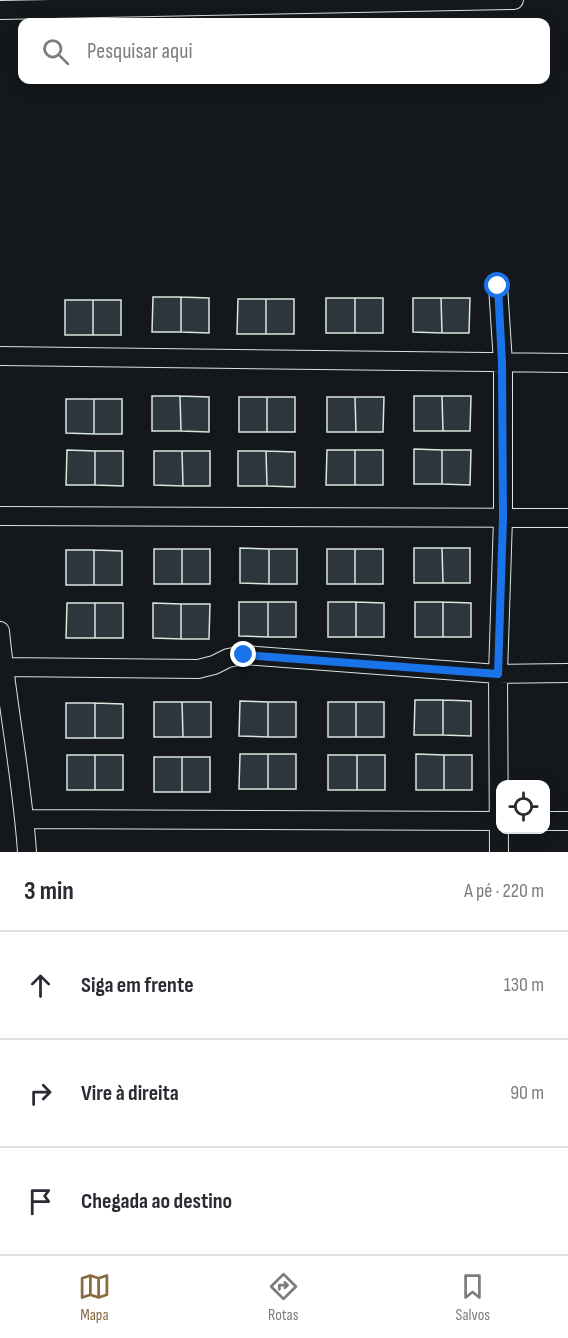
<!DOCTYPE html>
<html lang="pt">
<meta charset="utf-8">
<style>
body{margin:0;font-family:"Sofia Sans Condensed",sans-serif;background:#f7f7f7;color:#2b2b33}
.controls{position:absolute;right:18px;bottom:18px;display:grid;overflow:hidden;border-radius:12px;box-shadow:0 3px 15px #0003}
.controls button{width:54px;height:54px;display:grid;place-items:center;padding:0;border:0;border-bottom:2px solid #e1e1e2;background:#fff;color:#2b2b33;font:30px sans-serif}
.stop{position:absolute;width:18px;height:18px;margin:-14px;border:4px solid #1a73e8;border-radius:50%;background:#fff}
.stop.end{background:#1a73e8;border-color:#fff;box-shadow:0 2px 6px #0008}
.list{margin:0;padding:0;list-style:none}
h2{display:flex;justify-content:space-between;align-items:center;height:78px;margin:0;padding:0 24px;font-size:26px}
h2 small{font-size:20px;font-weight:400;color:#7c7c81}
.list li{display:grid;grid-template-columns:39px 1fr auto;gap:18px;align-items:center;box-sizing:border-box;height:108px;padding:0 24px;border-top:2px solid #e1e1e2}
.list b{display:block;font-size:22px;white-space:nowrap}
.list em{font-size:20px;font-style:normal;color:#7c7c81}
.icon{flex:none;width:33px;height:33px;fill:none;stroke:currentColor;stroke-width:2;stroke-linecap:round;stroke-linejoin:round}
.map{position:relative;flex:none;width:568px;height:852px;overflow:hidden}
.search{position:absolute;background:#fff;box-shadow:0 3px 15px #0003;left:18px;right:18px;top:18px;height:66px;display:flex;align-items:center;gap:15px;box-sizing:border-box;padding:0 21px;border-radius:12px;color:#7c7c81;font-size:22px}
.sheet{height:402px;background:#fff}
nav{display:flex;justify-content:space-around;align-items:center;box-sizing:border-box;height:84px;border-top:2px solid #e1e1e2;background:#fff;font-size:16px;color:#7c7c81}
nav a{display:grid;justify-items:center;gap:3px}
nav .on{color:#8a6a3f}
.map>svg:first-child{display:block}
</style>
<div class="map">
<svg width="568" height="852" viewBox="0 0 568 852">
<rect width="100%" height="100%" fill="#14181c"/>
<path fill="#2c363c" stroke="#d8e6dc" stroke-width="1.5" d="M 153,297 L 181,297 L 181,332 L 152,332 Z
M 181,297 L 209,298 L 209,333 L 181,332 Z
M 326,298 L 355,298 L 355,333 L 326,333 Z
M 355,298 L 383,298 L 383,333 L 355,333 Z
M 413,298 L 441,298 L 442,333 L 413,332 Z
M 441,298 L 470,298 L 469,333 L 442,333 Z
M 238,299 L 266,299 L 266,334 L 237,334 Z
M 266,299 L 294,299 L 294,334 L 266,334 Z
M 65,300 L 93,300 L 93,335 L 65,335 Z
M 93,300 L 121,300 L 121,335 L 93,335 Z
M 152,396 L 180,396 L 181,431 L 152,431 Z
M 180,396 L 209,397 L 209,432 L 181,431 Z
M 414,396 L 442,396 L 443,431 L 414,431 Z
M 442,396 L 471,396 L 470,431 L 443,431 Z
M 239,397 L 267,397 L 267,432 L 239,432 Z
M 267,397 L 295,397 L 295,432 L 267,432 Z
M 327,397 L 355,397 L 356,432 L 327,432 Z
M 355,397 L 384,397 L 383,432 L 356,432 Z
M 66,399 L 94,399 L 94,434 L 66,433 Z
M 94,399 L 122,399 L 122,434 L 94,434 Z
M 414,449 L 442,450 L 442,484 L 414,484 Z
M 67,450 L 95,451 L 95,485 L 66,485 Z
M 327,450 L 355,450 L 355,485 L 326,485 Z
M 355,450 L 383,450 L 383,485 L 355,485 Z
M 442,450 L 471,450 L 470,485 L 442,484 Z
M 95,451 L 123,451 L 123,486 L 95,485 Z
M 154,451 L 182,451 L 183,486 L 154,485 Z
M 182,451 L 210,451 L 210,486 L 183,486 Z
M 238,451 L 266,451 L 267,486 L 238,486 Z
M 266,451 L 295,452 L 295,487 L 267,486 Z
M 240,548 L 269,549 L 269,584 L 240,583 Z
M 414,548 L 442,548 L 443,583 L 414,583 Z
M 442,548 L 470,548 L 470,583 L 443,583 Z
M 154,549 L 182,549 L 182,584 L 154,584 Z
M 182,549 L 210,549 L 210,584 L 182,584 Z
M 269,549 L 297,549 L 297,584 L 269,584 Z
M 327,549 L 355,549 L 355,584 L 327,584 Z
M 355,549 L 383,549 L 383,584 L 355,584 Z
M 66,550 L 94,550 L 94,585 L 66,585 Z
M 94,550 L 122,551 L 122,585 L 94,585 Z
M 239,602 L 268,602 L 268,637 L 239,636 Z
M 268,602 L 296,602 L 296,637 L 268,637 Z
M 328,602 L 356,602 L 356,637 L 328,637 Z
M 356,602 L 384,603 L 384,637 L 356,637 Z
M 415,602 L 443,602 L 443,637 L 415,637 Z
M 443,602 L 471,603 L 471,637 L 443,637 Z
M 67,603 L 95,603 L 95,638 L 66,638 Z
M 95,603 L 123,603 L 123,638 L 95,638 Z
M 153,603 L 181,604 L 181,639 L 153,638 Z
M 181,604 L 210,604 L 209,639 L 181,639 Z
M 415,700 L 443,700 L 443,735 L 414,735 Z
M 443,700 L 471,701 L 471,736 L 443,735 Z
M 240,701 L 268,702 L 268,737 L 239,736 Z
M 154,702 L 182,702 L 183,737 L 154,737 Z
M 182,702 L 211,702 L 211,737 L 183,737 Z
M 268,702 L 296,702 L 296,737 L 268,737 Z
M 328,702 L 356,702 L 356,737 L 328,737 Z
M 356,702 L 384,702 L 384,737 L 356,737 Z
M 66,703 L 95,703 L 95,738 L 66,738 Z
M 95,703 L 123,704 L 123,738 L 95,738 Z
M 240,754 L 268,754 L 268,789 L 239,789 Z
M 268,754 L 296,754 L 296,789 L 268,789 Z
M 416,754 L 444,755 L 444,790 L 416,790 Z
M 67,755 L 95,755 L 95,790 L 67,790 Z
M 95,755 L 123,755 L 123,790 L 95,790 Z
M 328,755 L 357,755 L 357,790 L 328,790 Z
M 357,755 L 385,755 L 385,790 L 357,790 Z
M 444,755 L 472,755 L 472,790 L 444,790 Z
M 154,757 L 182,757 L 182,792 L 154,792 Z
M 182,757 L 210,757 L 210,792 L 182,792 Z"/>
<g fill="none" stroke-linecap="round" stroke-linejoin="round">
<g stroke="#d8e6dc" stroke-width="20">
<path id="minor" d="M 0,10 L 514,0
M 498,286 L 503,363 L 503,518 L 498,674 L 499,852
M 0,356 L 568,363
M 0,516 L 568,518
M 0,631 C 7,705 22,778 27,852
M 4,667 L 198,669 L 214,665 L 228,658 L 244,655 L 498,674 L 568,673
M 25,819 L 500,821
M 546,821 L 568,821"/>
</g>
<use href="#minor" stroke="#14181c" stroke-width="18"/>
</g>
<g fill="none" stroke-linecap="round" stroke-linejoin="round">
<path stroke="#1a73e8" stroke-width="8" d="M 244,655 L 498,674 L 503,518 L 502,363 L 498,286"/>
</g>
</svg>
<div class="controls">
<button><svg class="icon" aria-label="locate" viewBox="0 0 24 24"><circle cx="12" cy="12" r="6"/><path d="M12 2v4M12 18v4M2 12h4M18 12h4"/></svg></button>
</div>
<div class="stop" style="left:498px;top:286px"></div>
<div class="stop end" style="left:244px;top:655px"></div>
<div class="search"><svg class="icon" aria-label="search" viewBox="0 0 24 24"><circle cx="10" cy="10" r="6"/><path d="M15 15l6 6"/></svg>Pesquisar aqui</div>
</div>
<section class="sheet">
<h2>3 min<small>A pé · 220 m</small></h2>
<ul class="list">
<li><svg class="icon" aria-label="ahead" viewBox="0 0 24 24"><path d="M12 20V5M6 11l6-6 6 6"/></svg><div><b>Siga em frente</b></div><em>130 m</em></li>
<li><svg class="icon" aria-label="right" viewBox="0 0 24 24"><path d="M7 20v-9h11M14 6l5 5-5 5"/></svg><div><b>Vire à direita</b></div><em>90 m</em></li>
<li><svg class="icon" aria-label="arrive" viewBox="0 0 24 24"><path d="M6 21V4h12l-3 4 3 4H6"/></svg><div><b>Chegada ao destino</b></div></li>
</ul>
</section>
<nav>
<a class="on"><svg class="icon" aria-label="map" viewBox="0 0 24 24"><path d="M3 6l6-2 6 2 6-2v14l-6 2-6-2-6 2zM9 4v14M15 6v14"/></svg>Mapa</a>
<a><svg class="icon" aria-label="directions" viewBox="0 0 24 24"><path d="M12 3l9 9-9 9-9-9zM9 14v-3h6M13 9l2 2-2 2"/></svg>Rotas</a>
<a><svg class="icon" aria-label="saved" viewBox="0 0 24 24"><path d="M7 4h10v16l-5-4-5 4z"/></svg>Salvos</a>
</nav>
